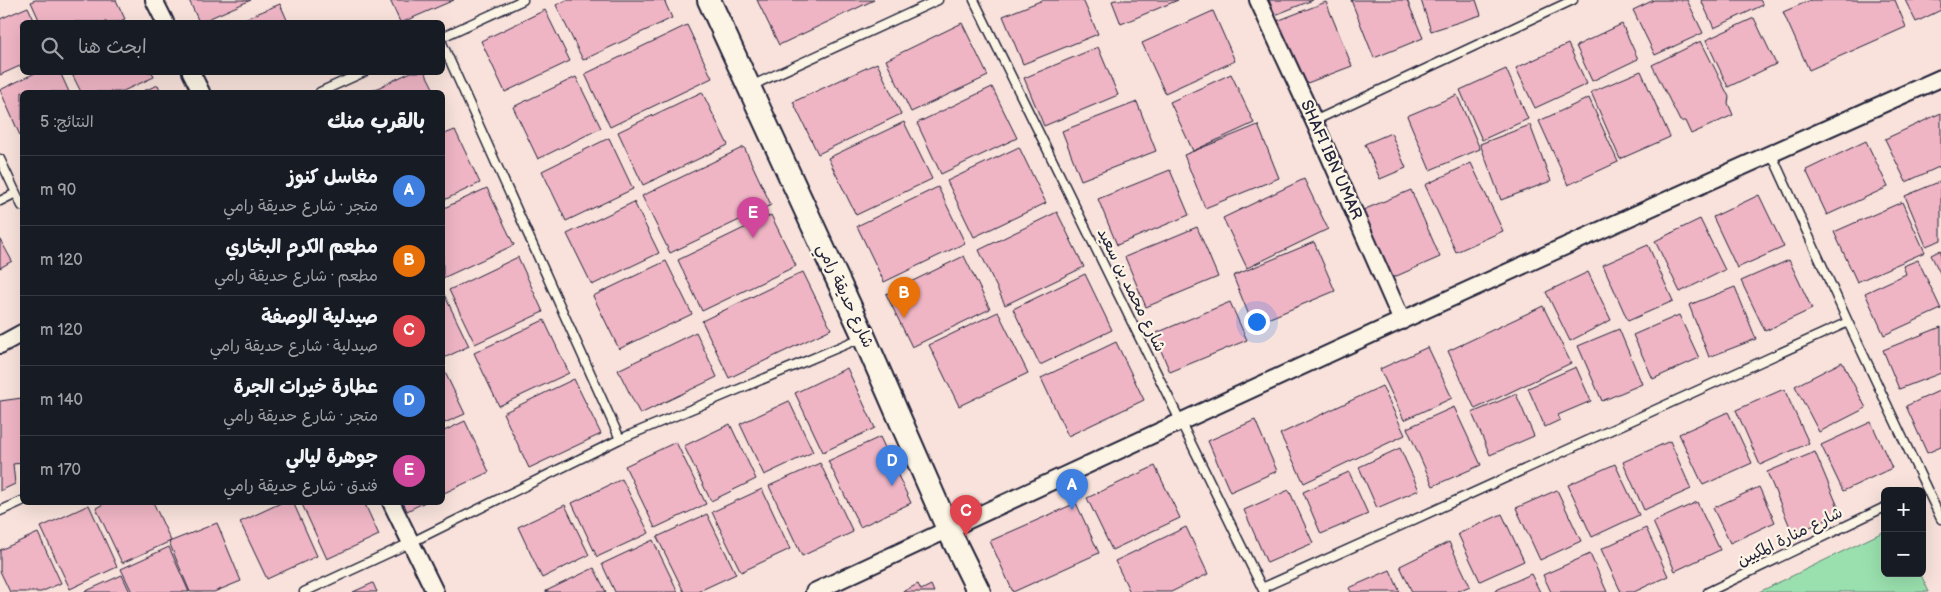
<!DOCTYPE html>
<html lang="ar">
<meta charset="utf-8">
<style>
body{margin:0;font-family:"Balsamiq Sans","Playpen Sans Arabic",sans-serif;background:#20242c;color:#f1f3f6;direction:rtl}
.controls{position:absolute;right:15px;bottom:15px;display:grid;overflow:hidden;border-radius:8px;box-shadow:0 5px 20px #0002}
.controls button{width:45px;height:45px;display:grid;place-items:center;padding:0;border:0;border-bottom:1px solid #363941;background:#171b24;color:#f1f3f6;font:25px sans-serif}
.you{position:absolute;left:1256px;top:321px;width:18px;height:18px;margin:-12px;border:4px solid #fff;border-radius:50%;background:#1a73e8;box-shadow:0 0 0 8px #1a73e833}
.badge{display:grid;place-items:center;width:32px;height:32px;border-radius:50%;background:#b45309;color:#fff;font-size:16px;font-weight:700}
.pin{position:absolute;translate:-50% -41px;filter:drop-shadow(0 1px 2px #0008)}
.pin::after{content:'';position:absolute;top:26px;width:18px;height:15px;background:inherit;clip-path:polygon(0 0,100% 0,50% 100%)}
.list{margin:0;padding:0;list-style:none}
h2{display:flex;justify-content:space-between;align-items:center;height:65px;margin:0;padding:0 20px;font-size:21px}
h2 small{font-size:16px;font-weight:400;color:#9ea1a6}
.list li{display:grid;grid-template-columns:32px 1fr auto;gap:15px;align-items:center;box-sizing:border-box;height:70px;padding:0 20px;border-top:1px solid #363941}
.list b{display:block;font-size:19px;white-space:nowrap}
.list p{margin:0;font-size:16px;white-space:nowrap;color:#9ea1a6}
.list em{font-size:16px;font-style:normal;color:#9ea1a6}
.icon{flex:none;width:28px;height:28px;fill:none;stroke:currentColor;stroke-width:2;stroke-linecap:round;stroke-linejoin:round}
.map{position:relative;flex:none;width:1941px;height:592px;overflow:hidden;direction:ltr}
.search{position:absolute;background:#171b24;box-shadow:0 5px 20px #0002;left:20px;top:20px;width:425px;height:55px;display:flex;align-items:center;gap:12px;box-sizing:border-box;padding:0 18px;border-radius:8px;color:#9ea1a6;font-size:19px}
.panel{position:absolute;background:#171b24;box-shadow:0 5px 20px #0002;left:20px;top:90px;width:425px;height:415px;border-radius:8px;direction:rtl}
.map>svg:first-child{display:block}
</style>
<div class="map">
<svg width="1941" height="592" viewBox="0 0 1941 592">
<rect width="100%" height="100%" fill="#f8e2db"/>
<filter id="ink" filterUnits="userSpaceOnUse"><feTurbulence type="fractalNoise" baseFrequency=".02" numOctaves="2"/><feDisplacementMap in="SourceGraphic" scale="10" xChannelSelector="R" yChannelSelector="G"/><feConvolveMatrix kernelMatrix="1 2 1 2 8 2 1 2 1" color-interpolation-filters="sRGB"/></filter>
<g filter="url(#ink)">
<path fill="#9ae0ae" stroke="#5e8174" d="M 1885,531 L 1885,573 L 1920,573 L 1929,592 L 1759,592 Z"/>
<path fill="#efb5c5" stroke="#22223b" d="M 35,0 L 116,0 L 125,19 L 117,22 L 40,22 L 31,2 Z
M 189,0 L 251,0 L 201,22 L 199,22 Z
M 390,0 L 454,0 L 403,22 L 400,22 Z
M 567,0 L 664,0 L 672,18 L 583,60 L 556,5 Z
M 757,0 L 874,0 L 779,45 Z
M 1043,0 L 1083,0 L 1098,34 L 1023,64 L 1003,16 Z
M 1115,0 L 1178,0 L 1121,24 L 1112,1 Z
M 1269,0 L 1313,0 L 1275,15 Z
M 1351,0 L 1407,0 L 1423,38 L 1374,58 Z
M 1421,0 L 1476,0 L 1481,15 L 1431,31 Z
M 1654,0 L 1687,0 L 1703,33 L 1655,55 L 1633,10 Z
M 1701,0 L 1760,0 L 1763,5 L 1714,28 Z
M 1811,0 L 1895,0 L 1906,27 L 1809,70 L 1783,12 Z
M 1905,0 L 1941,0 L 1941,10 L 1916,22 Z
M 1326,2 L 1352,66 L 1302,85 L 1277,21 Z
M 280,4 L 288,22 L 237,22 Z
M 28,7 L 35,22 L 22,22 L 22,65 L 0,75 L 0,19 Z
M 545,10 L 570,61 L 505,92 L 481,41 Z
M 1213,11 L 1235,61 L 1165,93 L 1142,43 Z
M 1754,18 L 1776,64 L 1728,87 L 1706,40 Z
M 962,23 L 988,76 L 911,112 L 886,60 Z
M 1622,24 L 1638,59 L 1592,81 L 1576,46 Z
M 687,25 L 712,78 L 610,127 L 585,74 Z
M 1701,41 L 1729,97 L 1728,103 L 1733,115 L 1691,134 L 1685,121 L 1680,121 L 1652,65 Z
M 1568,44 L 1587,84 L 1535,108 L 1516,68 Z
M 1098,47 L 1118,95 L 1044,126 L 1024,78 Z
M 877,63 L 901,114 L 818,154 L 793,102 Z
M 1506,69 L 1528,119 L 1482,140 L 1460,90 Z
M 1641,71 L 1670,137 L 1620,159 L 1591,92 Z
M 37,72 L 60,72 L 69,92 L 22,92 L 22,140 L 0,90 Z
M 71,72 L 152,72 L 154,77 L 121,92 L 81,92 Z
M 411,72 L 425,72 L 435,92 L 369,92 Z
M 1231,74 L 1254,123 L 1193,151 L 1170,102 Z
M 576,77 L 601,128 L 538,159 L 513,107 Z
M 158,85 L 161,92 L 141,92 Z
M 992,87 L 1017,138 L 941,174 L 917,123 Z
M 702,92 L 728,145 L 643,185 L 618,132 Z
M 1457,95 L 1480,149 L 1430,170 L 1407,116 Z
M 1589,98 L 1618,162 L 1568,185 L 1539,121 Z
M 1137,102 L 1156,151 L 1081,180 L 1062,131 Z
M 1941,113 L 1941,166 L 1906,182 L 1885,139 Z
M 904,122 L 932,179 L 856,215 L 828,158 Z
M 1258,125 L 1279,178 L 1205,208 L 1184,155 Z
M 1530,125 L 1551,181 L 1501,200 L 1480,144 Z
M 455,130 L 480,183 L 442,201 L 442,135 Z
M 1391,133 L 1406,168 L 1380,179 L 1365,144 Z
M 609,138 L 633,189 L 566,221 L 542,171 Z
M 1866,141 L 1888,187 L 1827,215 L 1806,170 Z
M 744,147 L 771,205 L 670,253 L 642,196 Z
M 1019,147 L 1046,203 L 974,237 L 947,181 Z
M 1471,163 L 1503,231 L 1456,252 L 1425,185 Z
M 1170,170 L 1189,215 L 1117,245 L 1098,199 Z
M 1304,179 L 1328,229 L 1247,268 L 1223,218 Z
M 1941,181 L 1941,240 L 1926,246 L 1905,196 Z
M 938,187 L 965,243 L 884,282 L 857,226 Z
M 487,188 L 514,245 L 443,278 L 442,209 Z
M 1411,190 L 1440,257 L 1392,278 L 1363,210 Z
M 1759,195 L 1784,247 L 1737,268 L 1713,217 Z
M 634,202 L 659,253 L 592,285 L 567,234 Z
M 1902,202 L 1925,252 L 1857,282 L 1834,232 Z
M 1057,212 L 1084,267 L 1005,305 L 979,250 Z
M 771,215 L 796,266 L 702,311 L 678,260 Z
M 1700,219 L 1725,270 L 1680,292 L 1655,241 Z
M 1197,227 L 1218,277 L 1146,307 L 1125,257 Z
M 0,239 L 12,261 L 0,268 Z
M 1314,242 L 1335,291 L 1253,325 L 1233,276 Z
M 1648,245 L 1673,301 L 1628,321 L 1603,265 Z
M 1941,250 L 1941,275 L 1931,255 Z
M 964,256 L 990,309 L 912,347 L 886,294 Z
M 518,257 L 543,312 L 475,344 L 449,290 Z
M 1789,260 L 1812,309 L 1765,331 L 1741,281 Z
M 1918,260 L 1941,309 L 1884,335 L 1865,293 L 1906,274 L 1903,266 Z
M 666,261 L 692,314 L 619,349 L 593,296 Z
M 803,272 L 831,329 L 729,378 L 702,321 Z
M 1588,272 L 1611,320 L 1570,341 L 1546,292 Z
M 1085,274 L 1112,330 L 1040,365 L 1013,309 Z
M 1735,287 L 1756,339 L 1709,357 L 1689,305 Z
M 442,290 L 469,346 L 442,359 Z
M 1230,302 L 1247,340 L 1170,372 L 1154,334 Z
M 1543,306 L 1571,363 L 1475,409 L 1448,351 Z
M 998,312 L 1028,373 L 959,406 L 929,345 Z
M 1679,315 L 1699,358 L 1653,379 L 1633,335 Z
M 544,320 L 569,373 L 499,406 L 474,353 Z
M 1941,327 L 1941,373 L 1899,389 L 1883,350 Z
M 1619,329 L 1642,384 L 1602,401 L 1578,346 Z
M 696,332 L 717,377 L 640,414 L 618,370 Z
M 1116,342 L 1144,400 L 1068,436 L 1041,378 Z
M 1428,347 L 1452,398 L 1404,420 L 1380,369 Z
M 1842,362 L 1866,408 L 1819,432 L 1795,386 Z
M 442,366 L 465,414 L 442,424 Z
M 1576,367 L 1591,401 L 1558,415 L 1560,420 L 1545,427 L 1528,388 Z
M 847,368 L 875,428 L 823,452 L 795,393 Z
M 574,379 L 601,434 L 529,468 L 503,413 Z
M 1382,386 L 1405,435 L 1304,483 L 1280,434 Z
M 1784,389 L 1809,443 L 1760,465 L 1736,410 Z
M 1941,390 L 1941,447 L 1927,453 L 1906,406 Z
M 1516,394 L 1534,436 L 1490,455 L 1472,413 Z
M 22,398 L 22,463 L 13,464 L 15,484 L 0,491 L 0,401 Z
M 789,401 L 813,452 L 764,475 L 740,424 Z
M 1454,407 L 1481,465 L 1433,486 L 1407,428 Z
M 1728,412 L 1752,463 L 1703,485 L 1679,434 Z
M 1255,420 L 1277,471 L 1230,492 L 1208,441 Z
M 465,421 L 489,472 L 442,494 L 442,432 Z
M 1871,422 L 1892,468 L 1843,491 L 1821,445 Z
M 730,424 L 756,479 L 711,501 L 684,446 Z
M 880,437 L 911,503 L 860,527 L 828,461 Z
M 1670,441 L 1691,489 L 1644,510 L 1623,462 Z
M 676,442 L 706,504 L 655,528 L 625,466 Z
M 1400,448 L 1419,490 L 1377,508 L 1359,467 Z
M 1815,452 L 1841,514 L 1793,534 L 1767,472 Z
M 820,463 L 853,532 L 802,556 L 769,486 Z
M 1615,464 L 1639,515 L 1592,537 L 1568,485 Z
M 1155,466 L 1180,518 L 1112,550 L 1087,498 Z
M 1349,472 L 1368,514 L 1321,534 L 1303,492 Z
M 622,479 L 649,533 L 597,557 L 572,503 Z
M 1759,487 L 1775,522 L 1730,543 L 1713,508 Z
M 762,489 L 790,549 L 741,572 L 712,512 Z
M 1289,490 L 1313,543 L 1267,563 L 1244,510 Z
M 1557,490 L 1581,541 L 1540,560 L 1516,508 Z
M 107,502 L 153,502 L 171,541 L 122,563 L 96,508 Z
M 283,502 L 293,502 L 317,556 L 267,579 L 240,522 Z
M 301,502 L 364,502 L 379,535 L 327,559 Z
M 403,502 L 425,502 L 407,511 Z
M 1697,502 L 1720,550 L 1675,571 L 1653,522 Z
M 1076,503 L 1099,553 L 1013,592 L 990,541 Z
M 89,505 L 117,567 L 70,589 L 41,527 Z
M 565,505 L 589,555 L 542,578 L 518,527 Z
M 707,514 L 736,574 L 697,592 L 684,592 L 657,537 Z
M 1502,514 L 1524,561 L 1480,581 L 1458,534 Z
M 217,523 L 241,581 L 214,592 L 190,592 L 169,542 Z
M 1186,527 L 1208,574 L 1171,592 L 1130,592 L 1115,561 Z
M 1646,528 L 1668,576 L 1634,592 L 1621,592 L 1601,549 Z
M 38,533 L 61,583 L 41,592 L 10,592 L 0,571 L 0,550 Z
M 653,540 L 678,592 L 615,592 L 602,564 Z
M 1449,542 L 1470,586 L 1456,592 L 1412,592 L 1400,566 Z
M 169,547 L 189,592 L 132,592 L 121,569 Z
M 1590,554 L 1607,592 L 1551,592 L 1543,575 Z
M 594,568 L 606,592 L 546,592 L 546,591 Z
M 1390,570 L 1400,592 L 1351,592 L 1349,588 Z
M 1531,574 L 1540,592 L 1492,592 Z
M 122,575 L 130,592 L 84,592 Z
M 373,583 L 377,592 L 353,592 Z
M 918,584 L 921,590 L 931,585 L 934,592 L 902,592 Z"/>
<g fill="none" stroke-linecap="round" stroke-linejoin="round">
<g stroke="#22223b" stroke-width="11">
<path id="lane" d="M 974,0 L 1264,592
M 442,37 L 523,0
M 442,43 L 620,439
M 751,86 L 938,0
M 320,92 L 364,72
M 1314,121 L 1573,0
M 1771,153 L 1848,322 L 1941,519
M 0,159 L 22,206
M 0,201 L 16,193
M 0,511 L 22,501
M 1262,588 L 1389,531 L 1848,322
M 304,592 L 410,543 L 620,439 L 861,338
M 1708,592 L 1885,507"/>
</g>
<g stroke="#22223b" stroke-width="20">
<path id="street" d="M 154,0 L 165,22
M 1258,0 L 1314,121 L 1402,321
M 191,72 L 201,92
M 0,345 L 22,333
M 391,502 L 435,592
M 814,592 C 1188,417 1564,245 1941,78"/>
</g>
<g stroke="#22223b" stroke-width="26">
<path id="secondary" d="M 709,0 L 864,337 L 948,529 L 979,592"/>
</g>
<use href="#lane" stroke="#fcf5e5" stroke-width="8"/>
<use href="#street" stroke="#fcf5e5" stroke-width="16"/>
<use href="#secondary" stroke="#fcf5e5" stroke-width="22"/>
</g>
</g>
<g text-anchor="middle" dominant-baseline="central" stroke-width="4.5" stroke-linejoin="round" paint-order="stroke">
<g font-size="16" fill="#22223b" stroke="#fcf5e5">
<text transform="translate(1331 160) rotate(66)">SHAFI IBN UMAR</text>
<text transform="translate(1131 290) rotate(64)">شارع محمد بن سعيد</text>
<text transform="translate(845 296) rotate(65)">شارع حديقة رامي</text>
<text transform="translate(1790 537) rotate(-26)">شارع منارة المكيين</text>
</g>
</g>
</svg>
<div class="controls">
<button>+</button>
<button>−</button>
</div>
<div class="you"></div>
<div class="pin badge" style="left:1072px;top:510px;background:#3f7fe0">A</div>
<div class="pin badge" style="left:904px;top:318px;background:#e8710a">B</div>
<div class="pin badge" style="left:966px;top:536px;background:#e0444e">C</div>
<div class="pin badge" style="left:892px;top:486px;background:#3f7fe0">D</div>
<div class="pin badge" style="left:753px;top:238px;background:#d1479c">E</div>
<div class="search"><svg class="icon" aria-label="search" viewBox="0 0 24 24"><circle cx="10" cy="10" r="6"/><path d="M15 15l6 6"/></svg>ابحث هنا</div>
<section class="panel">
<h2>بالقرب منك<small>النتائج: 5</small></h2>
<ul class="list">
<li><span class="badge" style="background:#3f7fe0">A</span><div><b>مغاسل كنوز</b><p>متجر · شارع حديقة رامي</p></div><em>90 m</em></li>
<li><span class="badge" style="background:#e8710a">B</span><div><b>مطعم الكرم البخاري</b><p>مطعم · شارع حديقة رامي</p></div><em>120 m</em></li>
<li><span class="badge" style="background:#e0444e">C</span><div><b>صيدلية الوصفة</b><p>صيدلية · شارع حديقة رامي</p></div><em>120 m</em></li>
<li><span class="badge" style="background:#3f7fe0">D</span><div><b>عطارة خيرات الجرة</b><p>متجر · شارع حديقة رامي</p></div><em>140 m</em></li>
<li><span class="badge" style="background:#d1479c">E</span><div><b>جوهرة ليالي</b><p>فندق · شارع حديقة رامي</p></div><em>170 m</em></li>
</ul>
</section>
</div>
